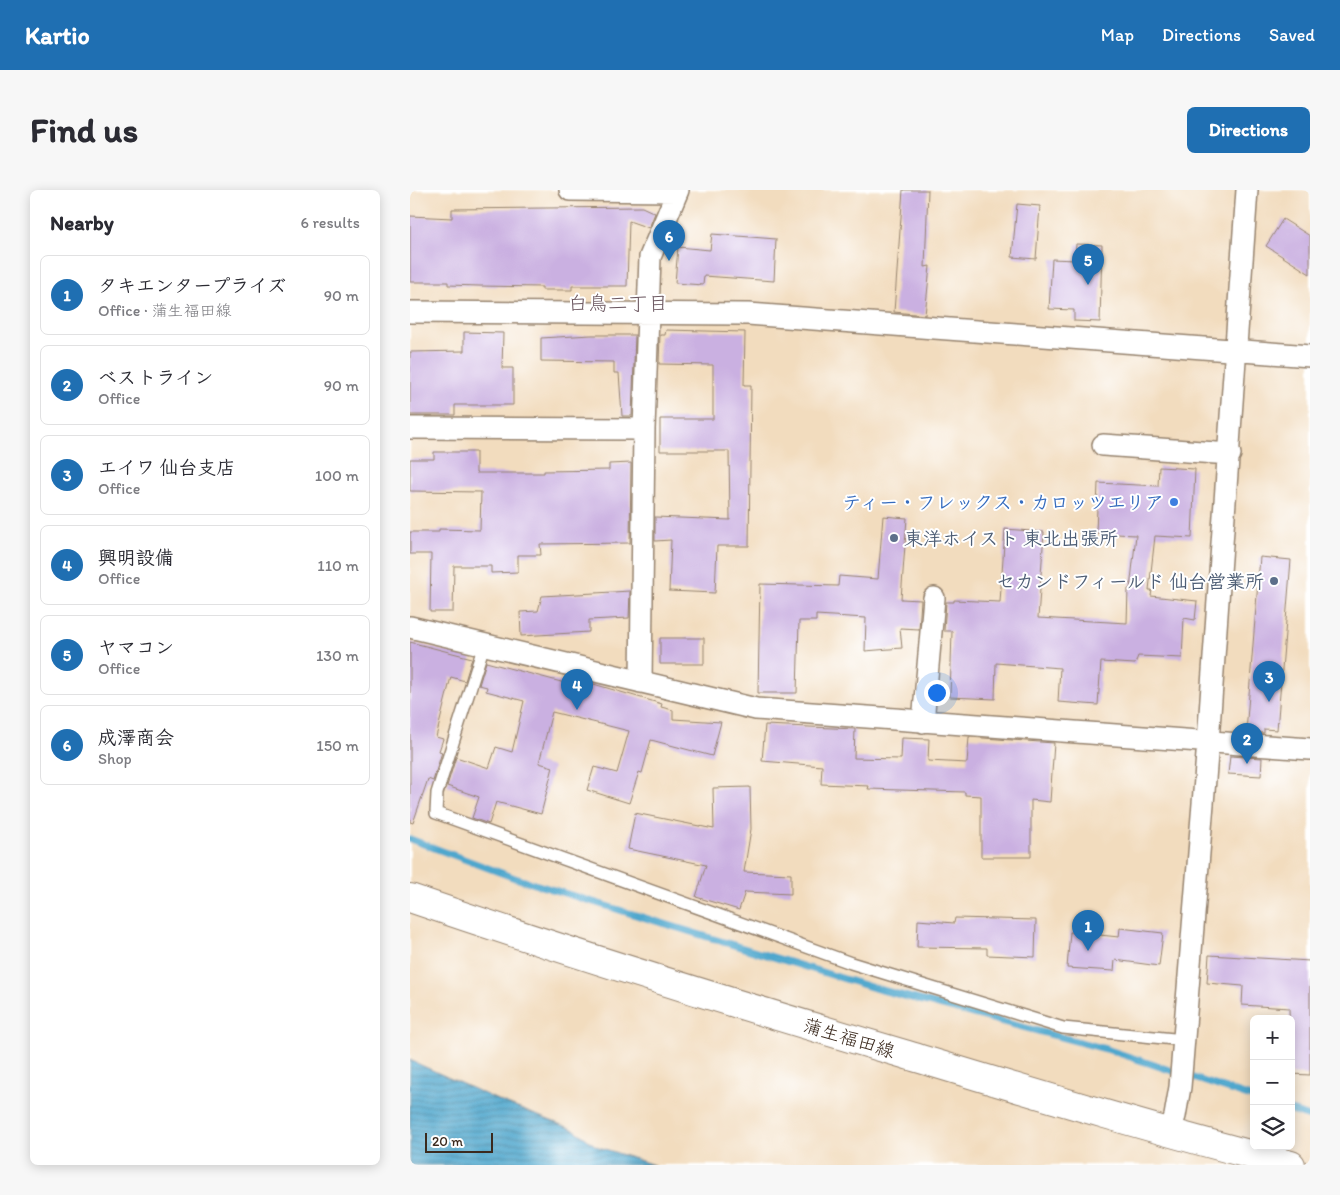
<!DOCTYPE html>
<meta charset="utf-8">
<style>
body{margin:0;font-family:Itim,"Klee One",sans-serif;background:#f7f7f7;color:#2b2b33}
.controls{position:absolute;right:15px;bottom:15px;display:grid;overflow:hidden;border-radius:8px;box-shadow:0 2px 12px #0003}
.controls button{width:45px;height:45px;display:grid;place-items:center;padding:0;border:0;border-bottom:1px solid #e1e1e2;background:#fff;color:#2b2b33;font:25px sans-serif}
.scale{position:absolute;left:15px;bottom:12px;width:68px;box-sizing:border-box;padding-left:5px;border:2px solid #3b2a1e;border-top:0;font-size:14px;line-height:18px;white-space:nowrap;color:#3b2a1e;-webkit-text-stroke:4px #fff;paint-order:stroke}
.you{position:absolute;left:526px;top:502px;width:18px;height:18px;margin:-12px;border:4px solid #fff;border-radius:50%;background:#1a73e8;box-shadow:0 0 0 8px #1a73e833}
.badge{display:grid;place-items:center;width:32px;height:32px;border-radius:50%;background:#1f6fb2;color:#fff;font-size:16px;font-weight:700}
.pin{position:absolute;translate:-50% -41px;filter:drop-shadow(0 1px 2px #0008)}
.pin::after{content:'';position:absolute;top:26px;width:18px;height:15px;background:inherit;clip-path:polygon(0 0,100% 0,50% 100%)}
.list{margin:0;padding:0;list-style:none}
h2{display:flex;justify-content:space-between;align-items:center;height:65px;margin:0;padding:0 20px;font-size:21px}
h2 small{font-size:16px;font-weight:400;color:#7c7c81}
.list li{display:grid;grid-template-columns:32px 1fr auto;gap:15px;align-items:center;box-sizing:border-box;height:80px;margin:0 10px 10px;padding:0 10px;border:1px solid #e1e1e2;border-radius:8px}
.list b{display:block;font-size:19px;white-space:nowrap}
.list p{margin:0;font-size:16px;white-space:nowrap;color:#7c7c81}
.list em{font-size:16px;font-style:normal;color:#7c7c81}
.icon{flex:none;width:28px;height:28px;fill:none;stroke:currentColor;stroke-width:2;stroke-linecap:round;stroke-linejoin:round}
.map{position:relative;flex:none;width:900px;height:975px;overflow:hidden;border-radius:8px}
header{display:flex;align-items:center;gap:30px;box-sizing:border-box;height:70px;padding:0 25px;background:#1f6fb2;color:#fff}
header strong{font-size:24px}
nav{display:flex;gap:28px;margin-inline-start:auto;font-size:18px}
.intro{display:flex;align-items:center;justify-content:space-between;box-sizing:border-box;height:120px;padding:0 30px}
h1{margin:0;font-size:35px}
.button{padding:12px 22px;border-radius:8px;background:#1f6fb2;color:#fff;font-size:18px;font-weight:700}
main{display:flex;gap:30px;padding:0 30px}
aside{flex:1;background:#fff;border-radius:8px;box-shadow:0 2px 12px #0003}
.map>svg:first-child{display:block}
</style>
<header>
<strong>Kartio</strong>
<nav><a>Map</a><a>Directions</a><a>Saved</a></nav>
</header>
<div class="intro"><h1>Find us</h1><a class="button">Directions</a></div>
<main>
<aside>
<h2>Nearby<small>6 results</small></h2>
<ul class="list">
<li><span class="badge">1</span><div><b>タキエンタープライズ</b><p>Office · 蒲生福田線</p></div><em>90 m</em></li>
<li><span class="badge">2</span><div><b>ベストライン</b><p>Office</p></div><em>90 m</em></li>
<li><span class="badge">3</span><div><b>エイワ 仙台支店</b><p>Office</p></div><em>100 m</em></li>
<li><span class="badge">4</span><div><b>興明設備</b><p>Office</p></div><em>110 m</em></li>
<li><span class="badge">5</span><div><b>ヤマコン</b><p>Office</p></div><em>130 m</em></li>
<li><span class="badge">6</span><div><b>成澤商会</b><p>Shop</p></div><em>150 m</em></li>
</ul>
</aside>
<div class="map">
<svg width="900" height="975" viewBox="0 0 900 975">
<defs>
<pattern id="water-rules" width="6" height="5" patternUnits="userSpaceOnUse" patternTransform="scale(1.25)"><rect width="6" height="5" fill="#50a7cd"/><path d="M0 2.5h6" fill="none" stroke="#4488a6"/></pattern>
</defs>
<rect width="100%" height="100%" fill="#fff"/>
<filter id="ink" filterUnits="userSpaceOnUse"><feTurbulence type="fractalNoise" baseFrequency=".02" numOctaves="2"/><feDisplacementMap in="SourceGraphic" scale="10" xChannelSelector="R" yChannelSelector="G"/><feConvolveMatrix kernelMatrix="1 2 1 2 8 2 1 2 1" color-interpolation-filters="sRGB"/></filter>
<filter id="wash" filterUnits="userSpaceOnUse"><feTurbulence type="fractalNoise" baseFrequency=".0096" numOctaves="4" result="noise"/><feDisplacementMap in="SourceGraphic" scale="20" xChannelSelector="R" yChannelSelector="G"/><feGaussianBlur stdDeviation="1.12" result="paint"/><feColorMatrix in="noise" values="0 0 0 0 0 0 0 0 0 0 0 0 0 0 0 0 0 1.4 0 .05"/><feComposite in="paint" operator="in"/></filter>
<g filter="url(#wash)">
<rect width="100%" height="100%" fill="#f2dcbe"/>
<path fill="url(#water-rules)" stroke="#466876" d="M 0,870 L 92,912 L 165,940 L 186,956 L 244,975 L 0,975 Z"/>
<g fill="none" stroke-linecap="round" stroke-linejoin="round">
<path stroke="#50a7cd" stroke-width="7" d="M 0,649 L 105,688 L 464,798 L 696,859 L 844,908
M 881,921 L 900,927"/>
</g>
<g id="blocks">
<path fill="#cab0e1" d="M 493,0 L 518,0 L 515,77 L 520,76 L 515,125 L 484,122 Z
M 607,14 L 630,16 L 626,69 L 602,67 Z
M 232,17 L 245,23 L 239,38 L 219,31 L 217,96 L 162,96 L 162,100 L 132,100 L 132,97 L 69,96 L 38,95 L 38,92 L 0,92 L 0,26 L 42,28 L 42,19 Z
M 873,29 L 900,46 L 900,84 L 856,56 Z
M 302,44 L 366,49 L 364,91 L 294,86 L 293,95 L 265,93 L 268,57 L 300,60 Z
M 666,54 L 692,55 L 690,132 L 664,131 L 664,120 L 639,119 L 642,69 L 665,70 Z
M 256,140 L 335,142 L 334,195 L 341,195 L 339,356 L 307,356 L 305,403 L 259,401 L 261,350 L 245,351 L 245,327 L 320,330 L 319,261 L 250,261 L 250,229 L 303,229 L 303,175 L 249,174 L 250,145 L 255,145 Z
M 54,142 L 93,143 L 92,178 L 103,178 L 103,215 L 45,215 L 45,225 L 0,225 L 0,162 L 54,161 Z
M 181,145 L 225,145 L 222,226 L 212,226 L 209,183 L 204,183 L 204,172 L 131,171 L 131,148 Z
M 24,262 L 66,262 L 66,283 L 134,283 L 134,281 L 199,280 L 199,274 L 221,273 L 220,353 L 130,354 L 131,365 L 108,365 L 108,382 L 81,383 L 81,376 L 44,376 L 43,422 L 20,422 L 21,364 L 0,364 L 0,342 L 29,342 L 29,339 L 70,340 L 71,302 L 0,301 L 0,269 L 24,269 Z
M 749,277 L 785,279 L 782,348 L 745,346 L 739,400 L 742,400 L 741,406 L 787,411 L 785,430 L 774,428 L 772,468 L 728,466 L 725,474 L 691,472 L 688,515 L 648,512 L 650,478 L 586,473 L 585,509 L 540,507 L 542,441 L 534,441 L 536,412 L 544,412 L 544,410 L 590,412 L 595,339 L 634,342 L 628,428 L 717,433 L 718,399 L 720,399 L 726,345 L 686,343 L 688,293 L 748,296 Z
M 473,326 L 497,328 L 491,409 L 511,410 L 509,439 L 490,438 L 492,458 L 455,461 L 456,428 L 406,425 L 406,431 L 389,431 L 387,503 L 348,503 L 350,394 L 428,396 L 429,386 L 468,389 Z
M 850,367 L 881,370 L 867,540 L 854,539 L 854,543 L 836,542 Z
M 220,401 L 219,428 L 179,430 L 179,442 L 111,446 L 110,422 L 128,421 L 132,406 Z
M 250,448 L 294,448 L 294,474 L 250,474 Z
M 0,452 L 62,468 L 55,491 L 41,487 L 26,547 L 33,549 L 29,561 L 32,562 L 23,591 L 18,589 L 3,633 L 0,632 Z
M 76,472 L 155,493 L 157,487 L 180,493 L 252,514 L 251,517 L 263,520 L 263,529 L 311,532 L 302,566 L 241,550 L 232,583 L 229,582 L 219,613 L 177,600 L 184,577 L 207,583 L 219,541 L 142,522 L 129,573 L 143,577 L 131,624 L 86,612 L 79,634 L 62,628 L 69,607 L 37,596 L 46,567 L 79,578 L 86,557 L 102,562 L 114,511 L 76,501 L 77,497 L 69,495 Z
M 355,535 L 445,539 L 444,568 L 491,569 L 492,548 L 519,549 L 518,571 L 557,573 L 559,547 L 644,553 L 640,612 L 621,610 L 621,667 L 571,667 L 571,606 L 555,605 L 555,602 L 458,599 L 459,596 L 411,594 L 412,576 L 352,571 Z
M 820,566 L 852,568 L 851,586 L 818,584 Z
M 340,597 L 341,639 L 334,682 L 381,684 L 381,704 L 335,702 L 329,720 L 286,707 L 296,675 L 218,659 L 225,623 L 304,639 L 303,598 Z
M 545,728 L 626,730 L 625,767 L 577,765 L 577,758 L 507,757 L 508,730 L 544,733 Z
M 710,738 L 753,743 L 749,776 L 705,770 L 704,781 L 657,778 L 660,742 L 709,747 Z
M 799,765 L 900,771 L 900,885 L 881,884 L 879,818 L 832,815 L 833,796 L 797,793 Z"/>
</g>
</g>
<g filter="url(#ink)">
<use href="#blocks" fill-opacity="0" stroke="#96836e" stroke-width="1"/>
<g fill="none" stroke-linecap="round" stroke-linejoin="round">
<g stroke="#96836e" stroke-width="14">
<path id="service" d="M 74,455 L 27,603 L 26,623 L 441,773 L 653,838 L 774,850"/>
</g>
<g stroke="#96836e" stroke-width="24">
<path id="minor" d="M 160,0 L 267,1
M 0,122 L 338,124 L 900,166
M 0,238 L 234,239
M 693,255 L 820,264
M 0,437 L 346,519 L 900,559
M 231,492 L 234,239 L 240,67 L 268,0
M 513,532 L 524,408
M 759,944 L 765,926 L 770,897 L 798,552 L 837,0"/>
</g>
<g stroke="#96836e" stroke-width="30">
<path id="secondary" d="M 0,708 C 164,764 328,815 494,864 C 623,903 751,942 881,975"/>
</g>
<use href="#service" stroke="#fff" stroke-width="11"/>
<use href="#minor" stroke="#fff" stroke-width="21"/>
<use href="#secondary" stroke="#fff" stroke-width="28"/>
</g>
</g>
<circle fill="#3f7fe0" stroke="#fff" stroke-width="2" cx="764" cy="312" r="5"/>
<g fill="#5c6f8a" stroke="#fff" stroke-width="2">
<circle cx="484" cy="348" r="5"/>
<circle cx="864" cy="391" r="5"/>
</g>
<g text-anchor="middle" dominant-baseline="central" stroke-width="4" stroke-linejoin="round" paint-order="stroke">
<g font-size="19" font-weight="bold" fill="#366cbe" stroke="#fff" text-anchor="end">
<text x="754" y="312">ティー・フレックス・カロッツエリア</text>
</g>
<g font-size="19" font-weight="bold" fill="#4e5e75" stroke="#fff" text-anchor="start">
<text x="494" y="348">東洋ホイスト 東北出張所</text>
<text x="854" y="391" text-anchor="end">セカンドフィールド 仙台営業所</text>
</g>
<g font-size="19" fill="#3b2a1e" stroke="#fff">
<text transform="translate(439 848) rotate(17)">蒲生福田線</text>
</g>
<g font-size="20" fill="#6d5962" stroke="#fff">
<text x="208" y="113">白鳥二丁目</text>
</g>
</g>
</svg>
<div class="controls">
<button>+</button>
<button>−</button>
<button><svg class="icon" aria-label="layers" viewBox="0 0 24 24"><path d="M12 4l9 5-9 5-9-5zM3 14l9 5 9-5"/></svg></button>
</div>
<div class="scale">20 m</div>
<div class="you"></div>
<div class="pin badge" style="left:678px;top:761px">1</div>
<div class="pin badge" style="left:837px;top:574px">2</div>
<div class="pin badge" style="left:859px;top:512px">3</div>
<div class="pin badge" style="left:167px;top:520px">4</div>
<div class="pin badge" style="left:678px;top:95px">5</div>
<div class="pin badge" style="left:259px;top:71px">6</div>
</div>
</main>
